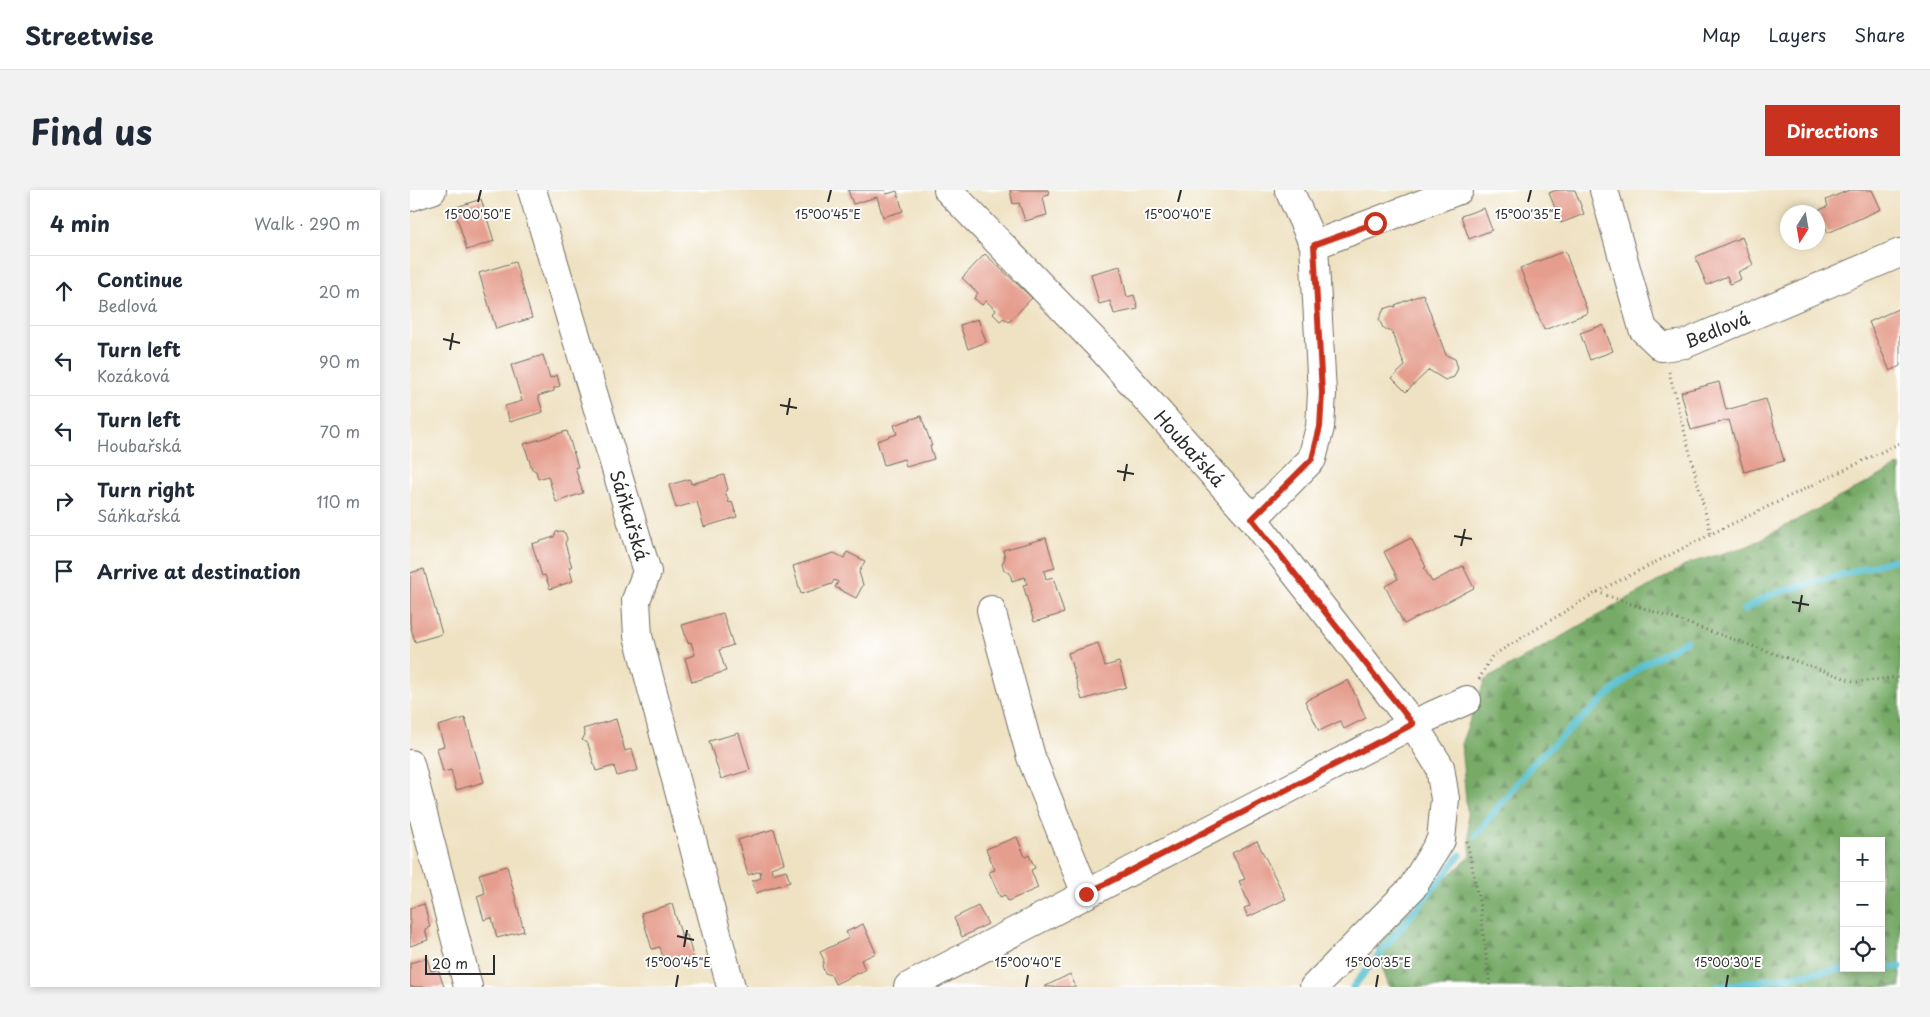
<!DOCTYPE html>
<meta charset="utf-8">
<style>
body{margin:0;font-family:"Playpen Sans",sans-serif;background:#f2f2f3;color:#1f2937}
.controls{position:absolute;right:15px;bottom:15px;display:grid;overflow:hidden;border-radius:0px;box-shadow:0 2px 8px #0003}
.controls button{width:45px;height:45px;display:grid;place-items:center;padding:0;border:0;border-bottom:1px solid #e0e1e3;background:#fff;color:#1f2937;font:25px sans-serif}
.compass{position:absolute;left:1370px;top:15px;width:45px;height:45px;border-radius:50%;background:#fff;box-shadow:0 2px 8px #0003;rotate:191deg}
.scale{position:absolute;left:15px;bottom:12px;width:70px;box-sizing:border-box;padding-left:5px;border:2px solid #2b2b2b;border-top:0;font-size:14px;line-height:18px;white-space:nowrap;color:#2b2b2b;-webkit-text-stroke:4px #fff;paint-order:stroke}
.stop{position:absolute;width:15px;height:15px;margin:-11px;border:4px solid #c8321e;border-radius:50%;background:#fff}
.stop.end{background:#c8321e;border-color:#fff;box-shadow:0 1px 5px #0008}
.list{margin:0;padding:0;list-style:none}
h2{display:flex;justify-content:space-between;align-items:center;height:65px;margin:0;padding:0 20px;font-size:21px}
h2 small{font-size:16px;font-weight:400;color:#747a83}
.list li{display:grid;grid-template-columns:32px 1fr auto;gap:15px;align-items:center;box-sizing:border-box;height:70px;padding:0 20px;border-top:1px solid #e0e1e3}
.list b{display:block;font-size:19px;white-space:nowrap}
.list p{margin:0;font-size:16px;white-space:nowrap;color:#747a83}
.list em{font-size:16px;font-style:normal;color:#747a83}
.icon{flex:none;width:28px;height:28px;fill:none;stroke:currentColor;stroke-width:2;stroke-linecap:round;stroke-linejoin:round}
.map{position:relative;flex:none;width:1490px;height:797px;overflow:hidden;border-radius:0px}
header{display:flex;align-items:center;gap:30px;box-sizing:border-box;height:70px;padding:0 25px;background:#fff;border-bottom:1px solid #e0e1e3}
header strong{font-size:24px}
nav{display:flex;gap:28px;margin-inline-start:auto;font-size:18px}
.intro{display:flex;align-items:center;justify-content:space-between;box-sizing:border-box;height:120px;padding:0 30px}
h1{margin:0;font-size:35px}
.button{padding:12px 22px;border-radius:0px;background:#c8321e;color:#fff;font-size:18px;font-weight:700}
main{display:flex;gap:30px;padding:0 30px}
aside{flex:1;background:#fff;border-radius:0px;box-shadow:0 2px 8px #0003}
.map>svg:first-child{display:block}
</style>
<header>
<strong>Streetwise</strong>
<nav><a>Map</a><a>Layers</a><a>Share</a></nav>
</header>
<div class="intro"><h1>Find us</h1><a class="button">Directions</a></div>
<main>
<aside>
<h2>4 min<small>Walk · 290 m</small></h2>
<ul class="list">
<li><svg class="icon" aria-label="ahead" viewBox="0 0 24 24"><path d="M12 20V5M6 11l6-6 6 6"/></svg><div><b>Continue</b><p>Bedlová</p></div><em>20 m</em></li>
<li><svg class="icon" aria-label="left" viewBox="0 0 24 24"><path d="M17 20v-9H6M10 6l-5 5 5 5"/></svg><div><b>Turn left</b><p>Kozáková</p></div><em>90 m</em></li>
<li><svg class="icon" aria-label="left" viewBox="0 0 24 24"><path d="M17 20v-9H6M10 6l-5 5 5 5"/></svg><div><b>Turn left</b><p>Houbařská</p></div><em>70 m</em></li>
<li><svg class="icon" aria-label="right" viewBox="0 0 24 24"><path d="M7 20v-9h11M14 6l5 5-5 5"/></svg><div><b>Turn right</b><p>Sáňkařská</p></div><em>110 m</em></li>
<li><svg class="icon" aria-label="arrive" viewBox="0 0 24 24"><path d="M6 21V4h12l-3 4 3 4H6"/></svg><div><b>Arrive at destination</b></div></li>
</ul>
</aside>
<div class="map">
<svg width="1490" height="797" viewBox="0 0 1490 797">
<defs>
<pattern id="forest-firs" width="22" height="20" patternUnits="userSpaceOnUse" patternTransform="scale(1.25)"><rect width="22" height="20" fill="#76aa66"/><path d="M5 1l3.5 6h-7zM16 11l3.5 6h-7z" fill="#618b54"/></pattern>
</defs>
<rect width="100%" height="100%" fill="#fff"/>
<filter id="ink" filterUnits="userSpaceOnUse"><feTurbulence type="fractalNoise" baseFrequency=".02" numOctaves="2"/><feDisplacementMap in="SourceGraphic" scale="10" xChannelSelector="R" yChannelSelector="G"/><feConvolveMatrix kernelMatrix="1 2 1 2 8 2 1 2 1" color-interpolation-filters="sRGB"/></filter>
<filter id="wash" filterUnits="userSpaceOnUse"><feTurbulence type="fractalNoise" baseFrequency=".0096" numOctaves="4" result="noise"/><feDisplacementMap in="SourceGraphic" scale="20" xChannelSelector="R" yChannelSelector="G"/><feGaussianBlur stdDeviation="1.12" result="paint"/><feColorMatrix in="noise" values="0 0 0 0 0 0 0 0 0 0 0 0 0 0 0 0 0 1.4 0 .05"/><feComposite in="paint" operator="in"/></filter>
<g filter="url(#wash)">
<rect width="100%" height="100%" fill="#efe2c3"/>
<path fill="url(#forest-firs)" stroke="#506a48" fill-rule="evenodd" d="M 1490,275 L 1490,797 L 979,797 L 964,752 L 1061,666 L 1051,554 L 1075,490 L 1280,373 L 1338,356 ZM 1434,651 L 1471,651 L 1471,778 L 1434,778 Z"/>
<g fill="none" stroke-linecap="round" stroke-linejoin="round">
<path stroke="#53becd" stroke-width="7" d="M 1334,420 L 1360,405 L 1490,368
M 1066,645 L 1126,570 L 1232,475 L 1276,451
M 1471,777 L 1490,777
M 943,797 L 1050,665
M 1307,797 L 1439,778"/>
</g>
<g id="blocks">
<path fill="#e59d8d" d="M 438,0 L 475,0 L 477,4 L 487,1 L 493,21 L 473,27 L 467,7 L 443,14 Z
M 600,0 L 638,0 L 639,5 L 633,7 L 637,25 L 615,31 L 609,13 L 603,14 Z
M 1146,0 L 1165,0 L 1174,24 L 1151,33 L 1139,3 Z
M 1439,0 L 1462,0 L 1471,19 L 1418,43 L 1408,21 L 1418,16 L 1416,10 Z
M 71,9 L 84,51 L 57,60 L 44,18 Z
M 1074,18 L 1082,40 L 1059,49 L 1051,26 Z
M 1332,47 L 1343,75 L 1328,82 L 1331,89 L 1320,94 L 1317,86 L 1297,95 L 1285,67 Z
M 1155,61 L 1178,123 L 1134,140 L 1110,78 Z
M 575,64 L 622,108 L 599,132 L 594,128 L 590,131 L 583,124 L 586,120 L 576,111 L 572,115 L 564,108 L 568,103 L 552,88 Z
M 105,72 L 122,128 L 86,139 L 69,83 Z
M 710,76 L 717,107 L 724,105 L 728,119 L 704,124 L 700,111 L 689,114 L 681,84 Z
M 1013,104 L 1036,165 L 1045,169 L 1048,178 L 1044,187 L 1035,190 L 1019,180 L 996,202 L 982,188 L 995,176 L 982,142 L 973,138 L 969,129 L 974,119 L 983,116 L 986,117 L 985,115 Z
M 1490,118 L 1490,176 L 1480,181 L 1459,132 Z
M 568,129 L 576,152 L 558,159 L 550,135 Z
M 1193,135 L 1203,161 L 1180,170 L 1170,143 Z
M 133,165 L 140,188 L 147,185 L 150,196 L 144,198 L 144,201 L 128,206 L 133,222 L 100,232 L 95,216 L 112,211 L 101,175 Z
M 1309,192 L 1316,220 L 1356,209 L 1374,271 L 1334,282 L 1319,230 L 1281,240 L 1271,202 Z
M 511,226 L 522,256 L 520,256 L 524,269 L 496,277 L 494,269 L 474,275 L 467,251 L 487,244 L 484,235 Z
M 157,241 L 168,277 L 165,277 L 173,303 L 146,312 L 138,286 L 128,289 L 126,281 L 122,279 L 114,254 Z
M 314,285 L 318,300 L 315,301 L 319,313 L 322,312 L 327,327 L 294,337 L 287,312 L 266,318 L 259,295 L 280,289 L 281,294 Z
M 151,341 L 155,343 L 157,349 L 155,353 L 162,377 L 159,377 L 163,391 L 140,399 L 135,385 L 132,386 L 122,354 L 144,347 L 146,342 Z
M 636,348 L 645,378 L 634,381 L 636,389 L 643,387 L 654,423 L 624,432 L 613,395 L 617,394 L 615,387 L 602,391 L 600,383 L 594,380 L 592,374 L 595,368 L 593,360 Z
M 1001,348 L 1016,377 L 1014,378 L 1022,392 L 1053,376 L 1064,398 L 994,434 L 975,396 L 988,389 L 974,362 Z
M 437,362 L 455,371 L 449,382 L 453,395 L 446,408 L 425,397 L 428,392 L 424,390 L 422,394 L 391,404 L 383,376 L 424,363 L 434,368 Z
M 14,379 L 32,444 L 5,452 L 0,434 L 0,383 Z
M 313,423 L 323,455 L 309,460 L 316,481 L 282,492 L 275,468 L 285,465 L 281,452 L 278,453 L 272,435 Z
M 688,453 L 695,476 L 709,472 L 716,497 L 672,510 L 658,463 Z
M 938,490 L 956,528 L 934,539 L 930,531 L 909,541 L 895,511 Z
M 55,528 L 74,592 L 46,600 L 41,580 L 33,582 L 27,558 L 34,556 L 28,536 Z
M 206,529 L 215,561 L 222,559 L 228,580 L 207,586 L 204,576 L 186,581 L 178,554 L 172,550 L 175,545 L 173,539 Z
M 329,543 L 340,580 L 311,589 L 299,551 Z
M 364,639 L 374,673 L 361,678 L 363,684 L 376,680 L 380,692 L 346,703 L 342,691 L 351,688 L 350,681 L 338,685 L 328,650 Z
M 607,647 L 615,667 L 619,665 L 625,678 L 621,680 L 628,698 L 598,711 L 595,705 L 590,707 L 579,682 L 585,680 L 576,659 Z
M 847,651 L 876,709 L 838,727 L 834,718 L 840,716 L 829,691 L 835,689 L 822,663 Z
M 97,676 L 114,741 L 87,748 L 82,728 L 74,730 L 67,706 L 75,703 L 69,684 Z
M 14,714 L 20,737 L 15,739 L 18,750 L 0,756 L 0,718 Z
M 262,714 L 272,747 L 277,745 L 284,770 L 256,778 L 250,757 L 242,759 L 231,723 Z
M 568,716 L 578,734 L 552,747 L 544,728 Z
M 453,734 L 466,763 L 451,770 L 455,780 L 425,794 L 421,785 L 415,783 L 412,776 L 414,770 L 410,762 L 439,748 L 436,742 Z
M 17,768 L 21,781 L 28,779 L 34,797 L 0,797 L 0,773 Z
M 660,784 L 666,797 L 634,797 Z"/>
</g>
</g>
<g filter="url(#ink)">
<use href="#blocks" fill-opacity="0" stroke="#706b60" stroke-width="1"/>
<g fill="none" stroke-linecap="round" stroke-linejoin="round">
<g stroke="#706b60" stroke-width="30">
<path id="minor" d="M 122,0 L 237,382 L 226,410 L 228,446 L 321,797
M 538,0 L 693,160 L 843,329 L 1003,534 L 1030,577 L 1035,609 L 1031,650 L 1002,698 L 904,797
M 1194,0 L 1233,139 L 1252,157 L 1275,154 L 1490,63
M 0,7 L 22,0
M 904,55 L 1049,0
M 843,329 L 902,269 L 910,237 L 912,203 L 904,55 L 879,0
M 581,420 L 621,567 L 676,704
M 0,574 L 58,797
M 498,797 L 1003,534 L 1057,510"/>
</g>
<path stroke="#706b60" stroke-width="3" stroke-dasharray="1 4" stroke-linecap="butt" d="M 1259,182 L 1301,344
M 1187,402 L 1446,492 L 1490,487
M 1069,489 L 1082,466 L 1187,402 L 1301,344 L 1490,253
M 1057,651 L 1070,717 L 1080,797"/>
<use href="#minor" stroke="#fff" stroke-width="28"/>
</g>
</g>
<g fill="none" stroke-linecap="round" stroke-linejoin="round" filter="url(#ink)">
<path stroke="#c8321e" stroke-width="6" d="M 676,704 L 1003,534 L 842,329 L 902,269 L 910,237 L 912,203 L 904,55 L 965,33"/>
</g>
<path fill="none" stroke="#2b2b2b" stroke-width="2" d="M 68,12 L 71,0M 418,12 L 421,0M 768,12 L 771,0M 1118,12 L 1121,0M 33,149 L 50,153M 40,160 L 43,143M 370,215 L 387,218M 377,225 L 380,208M 707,281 L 724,284M 714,291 L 717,274M 1044,346 L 1062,349M 1051,356 L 1055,339M 1382,412 L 1399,415M 1389,422 L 1392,405M 267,746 L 284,750M 274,757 L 277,740M 266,797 L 268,785M 616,797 L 618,785M 966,797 L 968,785M 1316,797 L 1318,785"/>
<g text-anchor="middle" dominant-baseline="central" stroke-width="4" stroke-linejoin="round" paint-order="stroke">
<g font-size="18" fill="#2b2b2b" stroke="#fff">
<text transform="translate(1307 139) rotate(-22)">Bedlová</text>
<text transform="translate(780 258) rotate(48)">Houbařská</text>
<text transform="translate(220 325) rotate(73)">Sáňkařská</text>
</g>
</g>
<g font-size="12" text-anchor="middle" fill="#2b2b2b" stroke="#fff" stroke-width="4" stroke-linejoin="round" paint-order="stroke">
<text x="68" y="29">15°00'50"E</text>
<text x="418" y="29">15°00'45"E</text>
<text x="768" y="29">15°00'40"E</text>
<text x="1118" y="29">15°00'35"E</text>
<text x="268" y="777">15°00'45"E</text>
<text x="618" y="777">15°00'40"E</text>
<text x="968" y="777">15°00'35"E</text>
<text x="1318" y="777">15°00'30"E</text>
</g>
</svg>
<div class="controls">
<button>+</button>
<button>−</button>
<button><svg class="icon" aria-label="locate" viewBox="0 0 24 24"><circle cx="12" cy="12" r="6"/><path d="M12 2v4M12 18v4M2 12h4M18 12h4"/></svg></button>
</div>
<svg class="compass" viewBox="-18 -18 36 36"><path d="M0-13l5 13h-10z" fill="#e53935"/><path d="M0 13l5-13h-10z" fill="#747a83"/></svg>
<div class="scale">20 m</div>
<div class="stop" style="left:965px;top:33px"></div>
<div class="stop end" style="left:676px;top:704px"></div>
</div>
</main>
